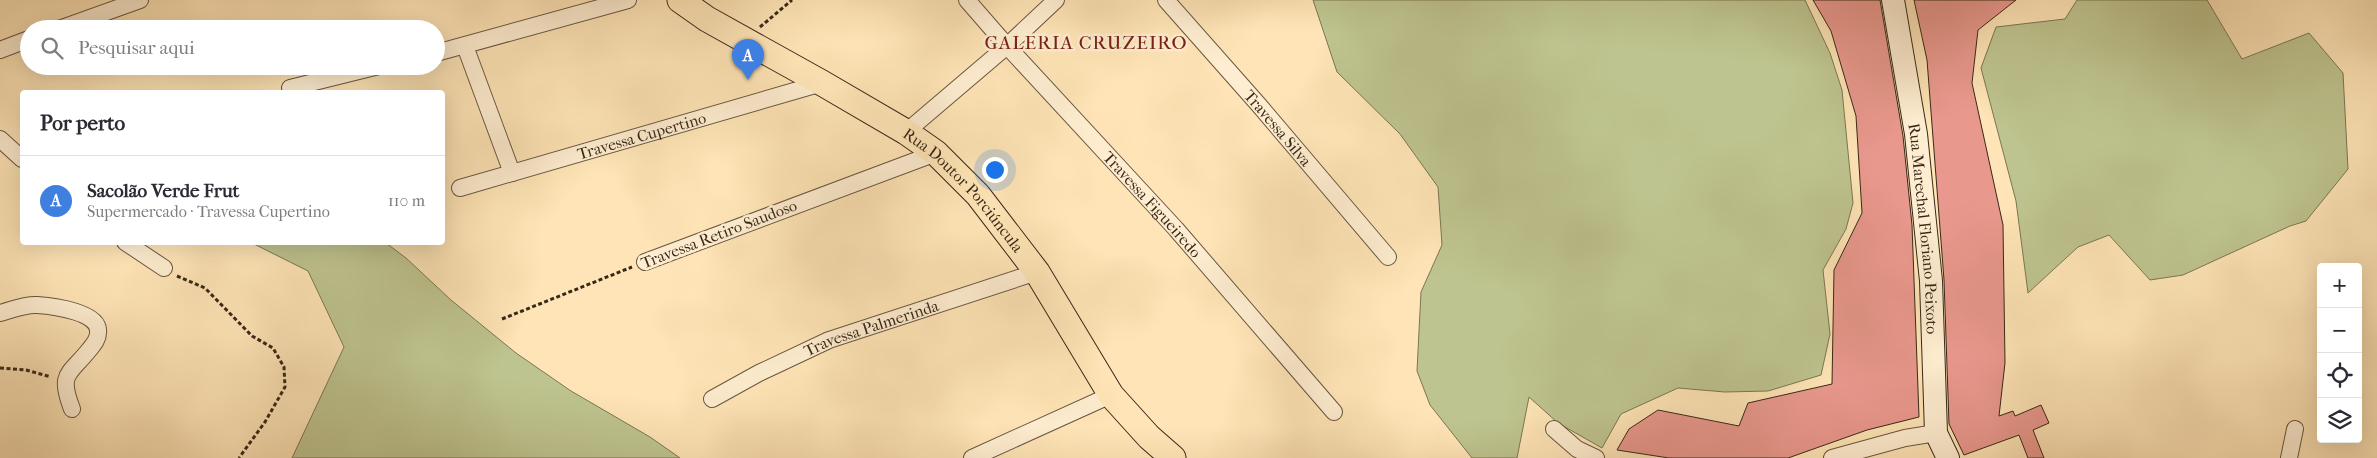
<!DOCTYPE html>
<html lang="pt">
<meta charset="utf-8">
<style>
body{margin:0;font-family:"IM FELL French Canon",serif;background:#f7f7f7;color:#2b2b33}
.controls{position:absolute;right:15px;bottom:15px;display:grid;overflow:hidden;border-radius:5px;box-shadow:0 5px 20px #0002}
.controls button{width:45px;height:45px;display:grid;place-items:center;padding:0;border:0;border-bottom:1px solid #e1e1e2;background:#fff;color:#2b2b33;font:25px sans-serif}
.you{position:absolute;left:994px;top:169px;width:18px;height:18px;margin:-12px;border:4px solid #fff;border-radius:50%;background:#1a73e8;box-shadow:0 0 0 8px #1a73e833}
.badge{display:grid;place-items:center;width:32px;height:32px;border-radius:50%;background:#1a73e8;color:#fff;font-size:16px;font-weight:700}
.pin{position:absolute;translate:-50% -41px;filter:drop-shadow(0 1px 2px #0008)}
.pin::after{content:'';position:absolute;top:26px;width:18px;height:15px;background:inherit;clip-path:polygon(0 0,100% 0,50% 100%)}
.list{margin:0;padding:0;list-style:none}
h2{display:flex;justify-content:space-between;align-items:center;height:65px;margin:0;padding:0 20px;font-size:21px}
h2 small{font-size:16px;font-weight:400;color:#7c7c81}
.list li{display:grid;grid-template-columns:32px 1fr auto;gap:15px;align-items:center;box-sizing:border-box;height:90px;padding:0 20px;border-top:1px solid #e1e1e2}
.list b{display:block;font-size:19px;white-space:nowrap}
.list p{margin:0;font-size:16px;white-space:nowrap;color:#7c7c81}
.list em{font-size:16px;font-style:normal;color:#7c7c81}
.icon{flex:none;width:28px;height:28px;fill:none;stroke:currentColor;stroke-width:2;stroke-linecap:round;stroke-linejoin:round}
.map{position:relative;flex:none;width:2377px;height:458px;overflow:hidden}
.search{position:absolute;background:#fff;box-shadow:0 5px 20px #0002;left:20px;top:20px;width:425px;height:55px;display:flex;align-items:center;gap:12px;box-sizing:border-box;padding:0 18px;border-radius:28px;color:#7c7c81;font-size:19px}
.panel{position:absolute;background:#fff;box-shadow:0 5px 20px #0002;left:20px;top:90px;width:425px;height:155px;border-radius:5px}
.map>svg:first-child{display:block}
</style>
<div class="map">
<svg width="2377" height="458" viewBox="0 0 2377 458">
<rect width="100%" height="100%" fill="#fee4b6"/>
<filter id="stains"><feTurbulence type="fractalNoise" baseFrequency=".004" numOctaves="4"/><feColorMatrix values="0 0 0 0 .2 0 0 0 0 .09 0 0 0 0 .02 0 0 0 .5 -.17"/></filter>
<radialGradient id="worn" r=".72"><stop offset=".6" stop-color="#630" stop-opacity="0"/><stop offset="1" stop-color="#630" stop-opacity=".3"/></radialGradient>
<path fill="#bec48f" stroke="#7b7654" d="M 1313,0 L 1805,0 L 1830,53 L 1842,90 L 1853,203 L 1846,229 L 1823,270 L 1830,334 L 1821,375 L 1768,391 L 1725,392 L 1678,388 L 1621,414 L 1602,448 L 1558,423 L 1529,397 L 1517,458 L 1472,458 L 1430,405 L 1417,371 L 1421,292 L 1442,245 L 1438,187 L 1400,134 L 1337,72 Z
M 2077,0 L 2207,0 L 2242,59 L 2309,33 L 2343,73 L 2348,169 L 2306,221 L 2290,226 L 2183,275 L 2150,280 L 2109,235 L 2078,247 L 2028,293 L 2016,201 L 1981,68 L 1996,27 L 2065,19 Z
M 252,243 L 386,243 L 406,258 L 451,300 L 516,353 L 571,391 L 650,437 L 680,458 L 292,458 L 344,347 L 308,271 Z"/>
<path fill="#e9988d" stroke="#382818" d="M 1813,0 L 1880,0 L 1903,136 L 1912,225 L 1919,417 L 1867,430 L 1788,458 L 1669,458 L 1617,450 L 1629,429 L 1658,410 L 1739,426 L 1748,403 L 1832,384 L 1834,270 L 1862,213 L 1856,116 L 1831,31 Z
M 1914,0 L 2016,0 L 1978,30 L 1972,83 L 2003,225 L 2005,363 L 1999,416 L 2013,411 L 2015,416 L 2041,405 L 2049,423 L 2033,430 L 2044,458 L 2028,458 L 2019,435 L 1964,455 L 1949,424 L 1944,280 L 1927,60 Z"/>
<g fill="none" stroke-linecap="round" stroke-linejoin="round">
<g stroke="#6a5740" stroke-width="18">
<g id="minor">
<path id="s1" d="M 967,0 L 1007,46 L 1176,229 L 1334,412"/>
<path id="s2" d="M 1166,0 L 1258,104 L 1388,257"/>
<path d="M 59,29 L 140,0"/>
<path d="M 465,46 L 512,173"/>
<path d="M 0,50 L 29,39"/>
<path d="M 436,53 L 628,0"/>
<path d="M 290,88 L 379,66"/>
<path d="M 906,132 L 1007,46 L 1056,0"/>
<path d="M 0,139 L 22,159"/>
<path id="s3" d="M 460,188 L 822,83"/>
<path d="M 125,242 L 164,268"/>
<path d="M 645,262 L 936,153"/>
<path d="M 0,313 C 12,310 25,304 37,305 C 53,306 101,312 98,333 C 98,340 93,345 89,350 C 69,375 58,373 72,409"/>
<path id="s4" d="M 712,399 L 759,373 L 829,340 L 1037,272"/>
<path d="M 1554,429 L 1577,449 L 1596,458"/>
<path d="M 972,458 L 1111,395"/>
<path d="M 1832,458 L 1905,438 L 1936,433"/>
<path d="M 2289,458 L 2295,429"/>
</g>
</g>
<g stroke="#382818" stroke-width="24">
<g id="secondary">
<path id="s5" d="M 1893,0 L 1916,134 L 1931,281 L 1936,433 L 1948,458"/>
</g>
</g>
<g stroke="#382818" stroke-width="27">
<g id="primary">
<path id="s6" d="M 680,0 L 707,19 L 822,83 L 906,132 L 936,153 L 978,195 L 1037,272 L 1111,395 L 1149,437 L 1173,458"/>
</g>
</g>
<path stroke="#382818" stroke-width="3" stroke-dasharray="4 2.5" stroke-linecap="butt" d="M 760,27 L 792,0
M 177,276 L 205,288 L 252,336 L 273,348 L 284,367 L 285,387 L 265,422 L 239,458
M 502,319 L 632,267
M 0,368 L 26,370 L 51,377"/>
<use href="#minor" stroke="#feedd0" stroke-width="16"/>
<use href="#secondary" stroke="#feedd0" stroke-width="22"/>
<use href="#primary" stroke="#fee4b6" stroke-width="25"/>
</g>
<g text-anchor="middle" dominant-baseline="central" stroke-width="5" stroke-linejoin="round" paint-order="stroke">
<g font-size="16" fill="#382818" stroke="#feedd0">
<text stroke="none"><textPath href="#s2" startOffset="170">Travessa Silva</textPath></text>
<text stroke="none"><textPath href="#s3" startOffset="189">Travessa Cupertino</textPath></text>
<text stroke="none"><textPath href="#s6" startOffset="344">Rua Doutor Porciúncula</textPath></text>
<text stroke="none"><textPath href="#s1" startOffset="276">Travessa Figueiredo</textPath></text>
<text stroke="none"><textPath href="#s5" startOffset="231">Rua Marechal Floriano Peixoto</textPath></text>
<text transform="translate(719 234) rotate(-21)">Travessa Retiro Saudoso</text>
<text stroke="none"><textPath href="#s4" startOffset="175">Travessa Palmerinda</textPath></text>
</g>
<g font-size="19" letter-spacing="1" fill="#7a1f14" stroke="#feedd0">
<text x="1086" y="43">GALERIA CRUZEIRO</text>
</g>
</g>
<rect width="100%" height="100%" filter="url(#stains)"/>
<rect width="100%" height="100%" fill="url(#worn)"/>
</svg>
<div class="controls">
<button>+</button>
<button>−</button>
<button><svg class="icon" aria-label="locate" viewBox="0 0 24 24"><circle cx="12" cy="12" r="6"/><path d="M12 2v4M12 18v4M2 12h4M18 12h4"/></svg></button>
<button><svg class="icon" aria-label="layers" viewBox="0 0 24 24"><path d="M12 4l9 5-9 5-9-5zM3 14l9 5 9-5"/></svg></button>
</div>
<div class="you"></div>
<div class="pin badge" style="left:748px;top:80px;background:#3f7fe0">A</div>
<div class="search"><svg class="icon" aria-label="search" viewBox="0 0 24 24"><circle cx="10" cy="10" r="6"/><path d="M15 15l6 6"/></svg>Pesquisar aqui</div>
<section class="panel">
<h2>Por perto<small></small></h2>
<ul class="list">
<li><span class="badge" style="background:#3f7fe0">A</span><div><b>Sacolão Verde Frut</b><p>Supermercado · Travessa Cupertino</p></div><em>110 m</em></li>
</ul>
</section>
</div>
